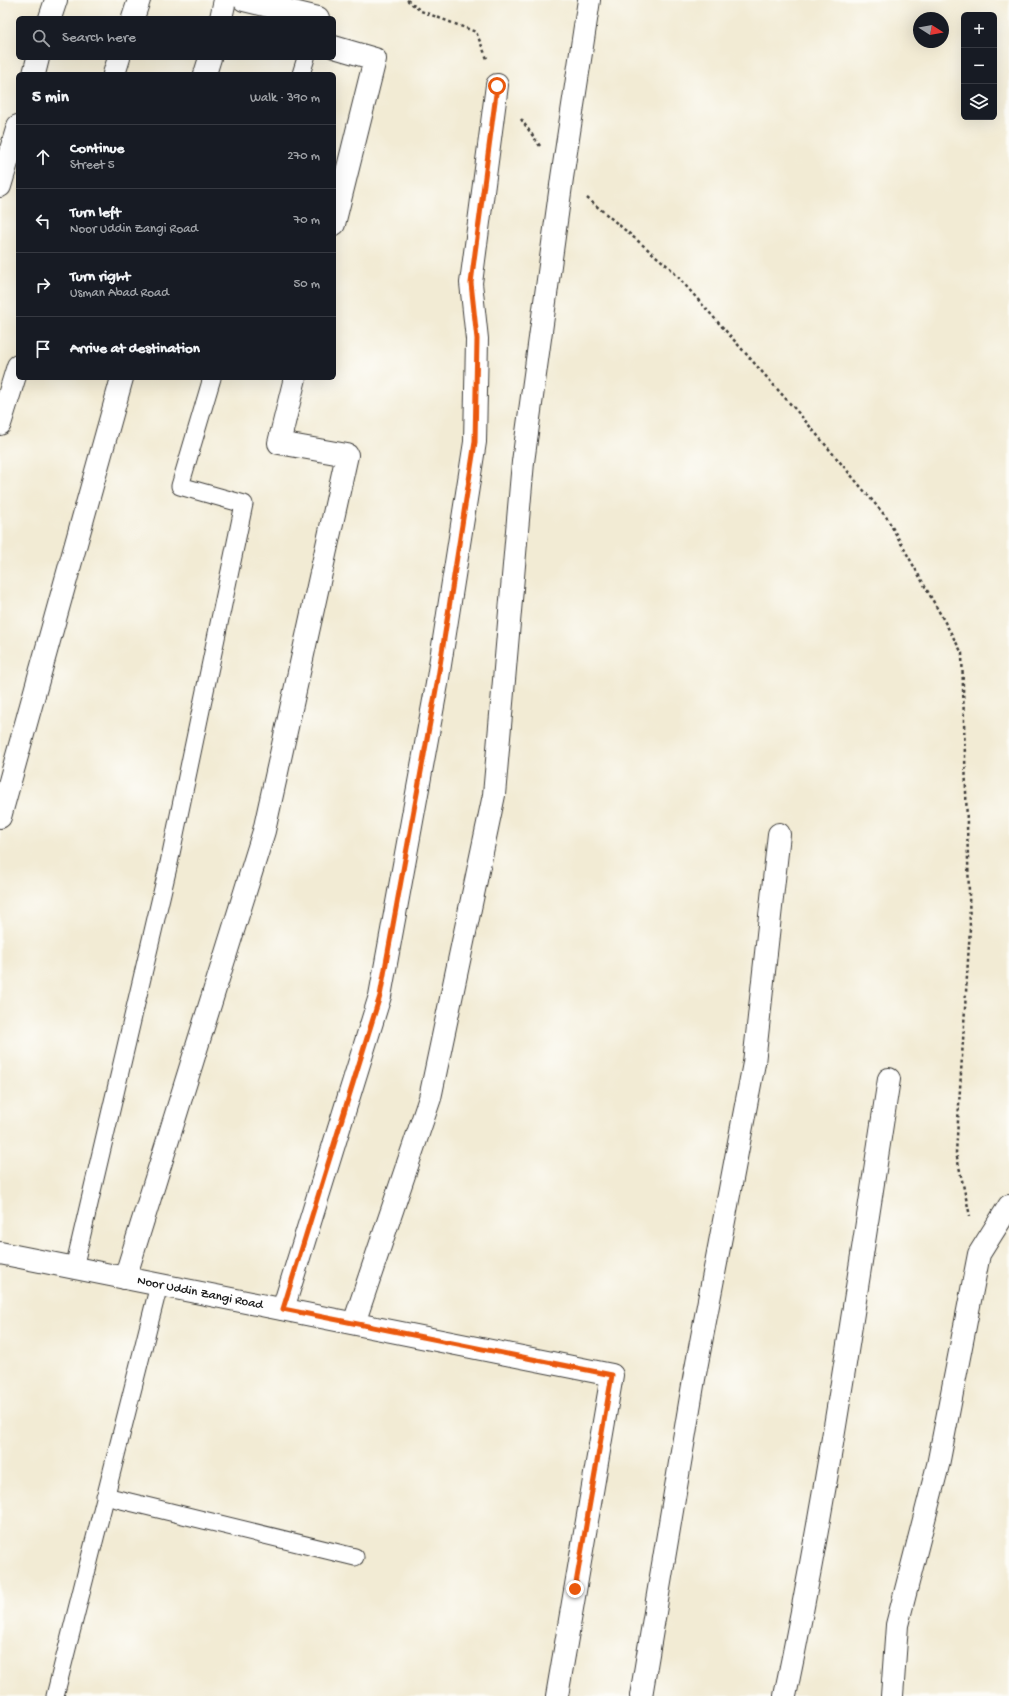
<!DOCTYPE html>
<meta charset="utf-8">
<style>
body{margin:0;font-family:"Gochi Hand",sans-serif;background:#242831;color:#f1f3f6}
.controls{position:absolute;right:12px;top:12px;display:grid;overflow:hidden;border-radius:6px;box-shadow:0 4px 16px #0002}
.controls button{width:36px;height:36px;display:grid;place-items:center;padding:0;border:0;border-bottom:1px solid #363941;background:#171b24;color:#f1f3f6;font:20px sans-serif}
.compass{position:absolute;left:913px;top:12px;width:36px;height:36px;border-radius:50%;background:#171b24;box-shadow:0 4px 16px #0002;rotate:101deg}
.stop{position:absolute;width:12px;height:12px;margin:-9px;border:3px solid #ea580c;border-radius:50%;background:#fff}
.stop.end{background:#ea580c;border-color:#fff;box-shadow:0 1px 4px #0008}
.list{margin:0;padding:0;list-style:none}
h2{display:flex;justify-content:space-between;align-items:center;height:52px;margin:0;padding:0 16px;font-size:17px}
h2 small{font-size:13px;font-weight:400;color:#9ea1a6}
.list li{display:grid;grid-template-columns:26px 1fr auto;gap:12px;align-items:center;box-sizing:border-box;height:64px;padding:0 16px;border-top:1px solid #363941}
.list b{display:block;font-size:15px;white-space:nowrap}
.list p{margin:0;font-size:13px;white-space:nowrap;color:#9ea1a6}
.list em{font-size:13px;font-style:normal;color:#9ea1a6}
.icon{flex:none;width:22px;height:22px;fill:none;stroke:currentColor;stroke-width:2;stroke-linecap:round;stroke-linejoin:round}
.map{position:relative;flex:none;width:1009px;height:1696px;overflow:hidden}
.search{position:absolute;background:#171b24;box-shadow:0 4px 16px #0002;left:16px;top:16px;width:320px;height:44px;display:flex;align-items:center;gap:10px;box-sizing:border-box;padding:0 14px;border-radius:6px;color:#9ea1a6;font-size:15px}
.panel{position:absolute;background:#171b24;box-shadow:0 4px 16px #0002;left:16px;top:72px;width:320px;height:308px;border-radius:6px}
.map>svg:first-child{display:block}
</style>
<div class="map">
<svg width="1009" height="1696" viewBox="0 0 1009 1696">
<rect width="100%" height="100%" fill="#fdfcf7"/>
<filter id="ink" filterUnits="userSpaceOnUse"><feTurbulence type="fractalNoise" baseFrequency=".025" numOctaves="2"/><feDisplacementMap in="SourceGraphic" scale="8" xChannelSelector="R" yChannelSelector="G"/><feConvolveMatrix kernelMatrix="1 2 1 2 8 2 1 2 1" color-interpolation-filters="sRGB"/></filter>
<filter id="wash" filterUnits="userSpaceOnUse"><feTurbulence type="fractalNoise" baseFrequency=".012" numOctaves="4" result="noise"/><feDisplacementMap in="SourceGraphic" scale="16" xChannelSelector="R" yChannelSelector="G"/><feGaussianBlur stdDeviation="0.9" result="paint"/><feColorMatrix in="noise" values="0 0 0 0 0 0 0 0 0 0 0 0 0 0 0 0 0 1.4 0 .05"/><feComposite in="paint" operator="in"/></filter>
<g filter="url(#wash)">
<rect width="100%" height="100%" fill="#f2ebd4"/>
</g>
<g filter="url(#ink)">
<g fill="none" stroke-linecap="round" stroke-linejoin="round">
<g stroke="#3c3b38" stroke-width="19">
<path id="lane" d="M 301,74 L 306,58
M 74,1268 L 169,863 L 244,504 L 180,486 L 212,378
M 105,1496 L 355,1557
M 55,1696 L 159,1285"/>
</g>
<g stroke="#3c3b38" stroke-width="24">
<path id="street" d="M 244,0 L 318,18
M 50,18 L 56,0
M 133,18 L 139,0
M 221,18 L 225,0
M 334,47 L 375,59 L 334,224
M 34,74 L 38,58
M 114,74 L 119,58
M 205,74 L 210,58
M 0,186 L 18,126
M 0,424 L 18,366
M 0,817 L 122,378
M 125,1278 L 264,831 L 347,455 L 279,443 L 295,378
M 283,1309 L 380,996 L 437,684 L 475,442 L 477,339 L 471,283 L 497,85
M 354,1323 L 430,1098 L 494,795 L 523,462 L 562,178 L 589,0
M 641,1696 L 694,1379 L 754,1063 L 779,834
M 785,1696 C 828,1492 857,1285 889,1079
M 892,1696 L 897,1625 L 938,1465 L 979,1254 L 1009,1206"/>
</g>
<g stroke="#3c3b38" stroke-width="24">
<g id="secondary">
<path id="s1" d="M 0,1253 L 612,1375 L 557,1696"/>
</g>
</g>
<path stroke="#3c3b38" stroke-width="2.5" stroke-dasharray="3 3" stroke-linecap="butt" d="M 407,0 L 421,11 L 476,32 L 488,61
M 521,119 L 540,146
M 587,198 L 670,268 L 802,417 L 887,518 L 962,653 L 970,928 L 956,1153 L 970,1216"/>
<use href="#lane" stroke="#fff" stroke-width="17"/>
<use href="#street" stroke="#fff" stroke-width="22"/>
<use href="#secondary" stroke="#fff" stroke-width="22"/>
</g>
</g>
<g fill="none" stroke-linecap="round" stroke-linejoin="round" filter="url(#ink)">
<path stroke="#ea580c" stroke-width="5" d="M 497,86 L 471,283 L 477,339 L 475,442 L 437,684 L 380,996 L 283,1309 L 612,1375 L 575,1589"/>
</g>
<g text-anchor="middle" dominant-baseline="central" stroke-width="3" stroke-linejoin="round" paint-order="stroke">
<g font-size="13" fill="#1c1c1c" stroke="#fdfcf7">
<text stroke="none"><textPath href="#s1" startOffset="204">Noor Uddin Zangi Road</textPath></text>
</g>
</g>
</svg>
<div class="controls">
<button>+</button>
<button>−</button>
<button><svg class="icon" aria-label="layers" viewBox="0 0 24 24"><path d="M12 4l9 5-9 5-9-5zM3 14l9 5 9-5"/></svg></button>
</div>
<svg class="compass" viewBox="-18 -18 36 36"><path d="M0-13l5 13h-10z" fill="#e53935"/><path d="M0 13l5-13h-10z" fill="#9ea1a6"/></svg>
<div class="stop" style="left:497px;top:86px"></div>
<div class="stop end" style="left:575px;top:1589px"></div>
<div class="search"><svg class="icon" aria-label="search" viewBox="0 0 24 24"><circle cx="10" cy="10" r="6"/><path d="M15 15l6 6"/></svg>Search here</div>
<section class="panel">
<h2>5 min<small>Walk · 390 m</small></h2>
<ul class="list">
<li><svg class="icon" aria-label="ahead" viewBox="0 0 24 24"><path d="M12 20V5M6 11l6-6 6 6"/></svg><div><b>Continue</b><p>Street 5</p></div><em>270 m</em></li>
<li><svg class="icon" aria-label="left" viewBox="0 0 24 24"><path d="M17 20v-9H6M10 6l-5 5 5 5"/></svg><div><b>Turn left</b><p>Noor Uddin Zangi Road</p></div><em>70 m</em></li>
<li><svg class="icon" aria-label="right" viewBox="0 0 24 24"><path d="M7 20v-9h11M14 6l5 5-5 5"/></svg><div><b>Turn right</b><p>Usman Abad Road</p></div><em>50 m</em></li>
<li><svg class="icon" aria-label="arrive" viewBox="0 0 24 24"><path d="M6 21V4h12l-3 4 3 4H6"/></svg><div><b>Arrive at destination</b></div></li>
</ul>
</section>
</div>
